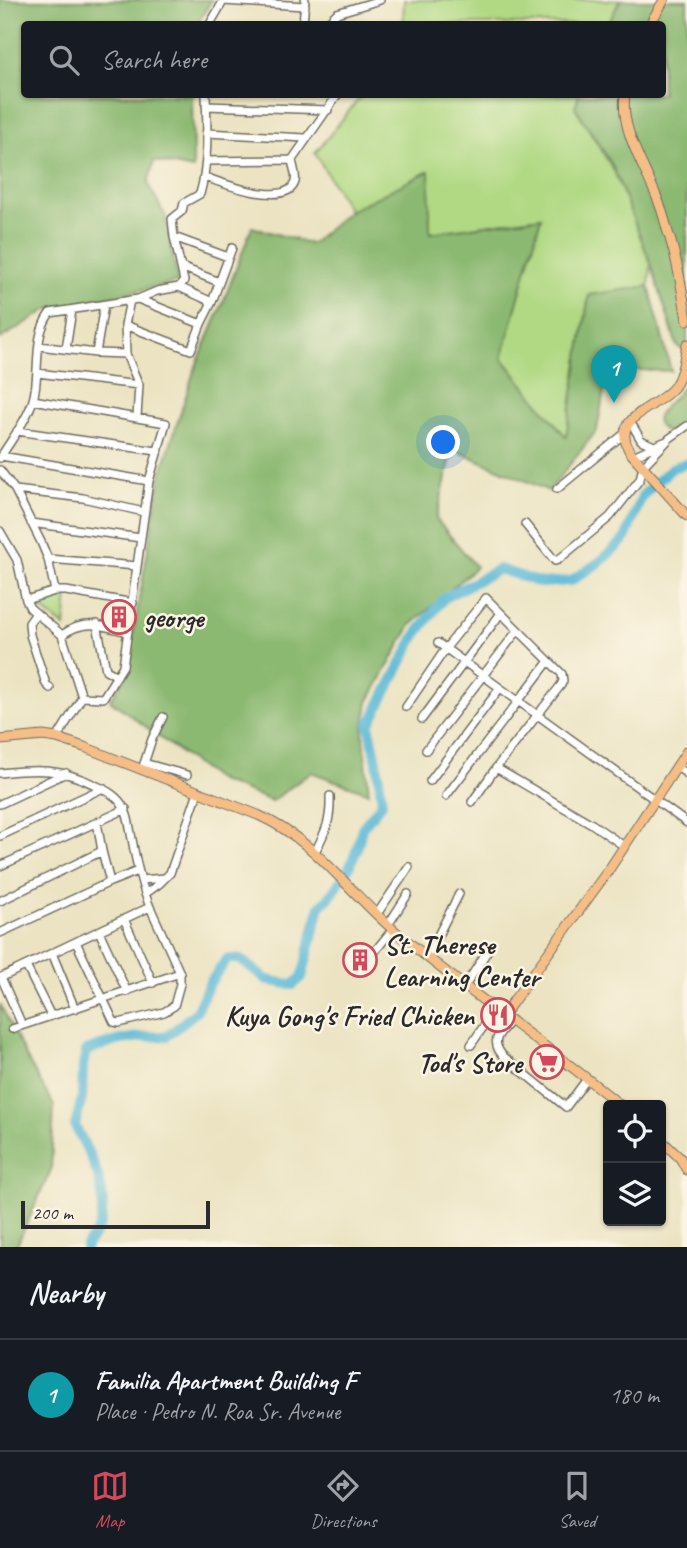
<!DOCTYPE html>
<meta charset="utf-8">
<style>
body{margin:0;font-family:Caveat,sans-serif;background:#20242c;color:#f1f3f6}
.controls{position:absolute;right:21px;bottom:21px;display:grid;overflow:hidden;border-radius:7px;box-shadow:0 2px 5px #0004}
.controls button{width:63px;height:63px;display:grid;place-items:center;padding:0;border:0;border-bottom:2px solid #363941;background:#171b24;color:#f1f3f6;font:35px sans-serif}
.scale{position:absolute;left:21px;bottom:18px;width:189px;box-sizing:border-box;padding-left:7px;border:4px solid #2b2b2b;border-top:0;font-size:19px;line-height:24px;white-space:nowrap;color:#2b2b2b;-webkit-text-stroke:5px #fcf5e5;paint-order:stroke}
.you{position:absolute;left:444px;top:443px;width:24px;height:24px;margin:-18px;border:5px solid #fff;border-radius:50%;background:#1a73e8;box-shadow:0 0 0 10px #1a73e833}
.badge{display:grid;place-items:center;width:46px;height:46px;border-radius:50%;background:#d1495b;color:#fff;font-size:23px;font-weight:700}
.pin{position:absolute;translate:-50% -58px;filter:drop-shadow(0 2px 4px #0008)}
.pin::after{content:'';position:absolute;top:37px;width:24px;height:21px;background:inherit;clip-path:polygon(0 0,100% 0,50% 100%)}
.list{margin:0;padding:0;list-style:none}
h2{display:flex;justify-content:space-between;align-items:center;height:91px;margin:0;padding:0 28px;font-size:30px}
h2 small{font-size:23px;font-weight:400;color:#9ea1a6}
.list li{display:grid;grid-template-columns:46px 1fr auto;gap:21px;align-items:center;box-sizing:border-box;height:112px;padding:0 28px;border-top:2px solid #363941}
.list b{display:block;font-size:26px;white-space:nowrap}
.list p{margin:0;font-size:23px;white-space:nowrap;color:#9ea1a6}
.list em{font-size:23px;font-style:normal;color:#9ea1a6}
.icon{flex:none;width:38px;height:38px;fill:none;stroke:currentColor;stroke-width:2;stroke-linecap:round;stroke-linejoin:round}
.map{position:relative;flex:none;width:687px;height:1247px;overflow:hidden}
.search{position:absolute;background:#171b24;box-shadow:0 2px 5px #0004;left:21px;right:21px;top:21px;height:77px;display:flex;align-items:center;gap:18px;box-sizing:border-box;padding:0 24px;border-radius:7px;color:#9ea1a6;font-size:26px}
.sheet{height:203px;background:#171b24}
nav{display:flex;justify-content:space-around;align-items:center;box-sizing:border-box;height:98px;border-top:2px solid #363941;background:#171b24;font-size:19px;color:#9ea1a6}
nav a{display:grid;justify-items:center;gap:4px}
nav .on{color:#d1495b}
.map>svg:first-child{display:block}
</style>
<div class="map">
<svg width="687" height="1247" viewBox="0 0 687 1247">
<rect width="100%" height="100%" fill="#fcf5e5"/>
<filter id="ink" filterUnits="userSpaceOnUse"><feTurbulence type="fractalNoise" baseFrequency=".0143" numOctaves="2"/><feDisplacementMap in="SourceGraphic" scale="14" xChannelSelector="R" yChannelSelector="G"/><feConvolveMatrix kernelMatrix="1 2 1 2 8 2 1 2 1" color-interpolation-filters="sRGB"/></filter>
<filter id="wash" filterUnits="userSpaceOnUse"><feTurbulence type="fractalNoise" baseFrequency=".00686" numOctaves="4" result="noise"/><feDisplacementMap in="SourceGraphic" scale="28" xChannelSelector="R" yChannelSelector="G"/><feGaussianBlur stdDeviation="1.57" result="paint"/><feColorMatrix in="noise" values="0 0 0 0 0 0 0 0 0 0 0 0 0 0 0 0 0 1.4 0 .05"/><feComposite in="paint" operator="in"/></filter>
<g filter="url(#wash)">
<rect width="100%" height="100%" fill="#ebe3c1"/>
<path fill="#b1d984" stroke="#6e8258" stroke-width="2" d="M 404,0 L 629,0 L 613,24 L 403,24 Z
M 362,95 L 579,95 L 575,107 L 614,171 L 651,264 L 649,286 L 589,296 L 566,438 L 502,358 L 541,217 L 430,233 L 428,172 L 349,211 L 315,153 Z
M 60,594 L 68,594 L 65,627 L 39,607 L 35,600 Z"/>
<path fill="#8cb972" stroke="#5c724e" stroke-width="2" d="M 0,0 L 212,0 L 197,24 L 24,24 L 24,94 L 192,95 L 193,169 L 154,161 L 148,184 L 165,215 L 178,282 L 47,310 L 0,339 Z
M 620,0 L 687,0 L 687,353 L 677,346 L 651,264 L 612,165 L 575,107 L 579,95 L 662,94 L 662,24 L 608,24 Z
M 429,171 L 430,233 L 541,217 L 502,358 L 566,437 L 589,295 L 649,286 L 671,371 L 608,369 L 597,430 L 549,491 L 453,449 L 436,519 L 476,567 L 411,625 L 368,702 L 363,732 L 369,793 L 311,772 L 272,801 L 217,780 L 110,700 L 126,676 L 161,474 L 194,371 L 222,305 L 252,227 L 311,244 L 349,211 Z
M 687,378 L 687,420 L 668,433 C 646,420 663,409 674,397 C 680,392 684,385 687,378 Z
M 0,1004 L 26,1057 L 54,1106 L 51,1170 L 16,1247 L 0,1247 Z"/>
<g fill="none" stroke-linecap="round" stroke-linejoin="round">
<path stroke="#58b8d6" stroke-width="10" d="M 86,1247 L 86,1245 C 91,1239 97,1234 99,1227 C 111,1192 91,1156 75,1126 L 82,1098 L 83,1065 L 86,1051 L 116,1041 L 140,1037 L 167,1036 L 196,1012 L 209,984 L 227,959 L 240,959 L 267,980 L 293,985 L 302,977 L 320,906 L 329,898 L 350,866 L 357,849 L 362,828 L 382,803 L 377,761 L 369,725 L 416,635 L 444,598 L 499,569 L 541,583 L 571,581 L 601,561 L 625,539 L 642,496 L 672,468 L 687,463"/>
</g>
</g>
<g filter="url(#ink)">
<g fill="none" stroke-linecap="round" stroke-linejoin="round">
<g stroke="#6e6b60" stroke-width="10">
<path id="minor" d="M 223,1 L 305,6
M 210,24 L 224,0
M 303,24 L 305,0
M 326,24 L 337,13 L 380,0
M 206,106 L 328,110
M 206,133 L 306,138
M 206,161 L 292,160
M 205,177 C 221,183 287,208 295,182 C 297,176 293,167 292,160 L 338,94
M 174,237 L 228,257
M 181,267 L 219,282
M 179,287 L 212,302
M 138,299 L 201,324
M 130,300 L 125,325 L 126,354 L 139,385 L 137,417
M 125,325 L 191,350 L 201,324 L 212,302 L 232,248
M 39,346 L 96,353 L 126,354
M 66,349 L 72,310
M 96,353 L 104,305
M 37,373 L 139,385
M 33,400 L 166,423 L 149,481 L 123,666 L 103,698 L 82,697
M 630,421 L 641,440 L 654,446
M 17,431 L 157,451
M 1,456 L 149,481
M 633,456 L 664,442
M 0,458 C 11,440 27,420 33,400 C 41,373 32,337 50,313 L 138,299 L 157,291 L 179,287 L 184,281 L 174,237 L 172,219 L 182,211 L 184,203 L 200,194 C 209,162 207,127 206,94
M 0,470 L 15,490 L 41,542 L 48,559 L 55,591
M 557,489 L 624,434
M 15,490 L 83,498 L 144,512
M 31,523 L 141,538
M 525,524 L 555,561 L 558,560 L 610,517 L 640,479 L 643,466 L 670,438 L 687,426
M 0,531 L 17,560 L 26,600 L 30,608 L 62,635 L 82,697
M 48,559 L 137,566
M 26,600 L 55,591 L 66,591 L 133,603
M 36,613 L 29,623 L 30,635 L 46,684 L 50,688
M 97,624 L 106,670 L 117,676
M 62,635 C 85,618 103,626 128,632
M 438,643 L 687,823
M 406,707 L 446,648 L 486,598 L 562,674 L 563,681 L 561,685 L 496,768 L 472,802
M 422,719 L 501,613
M 57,738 L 82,697
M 426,750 L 518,630
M 144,763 L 187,775
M 677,767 L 687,774
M 496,768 L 592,824 L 624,846
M 142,770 L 152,739 L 163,717
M 0,773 C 36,769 62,768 95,785 C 106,790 118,796 124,808 C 129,816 130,830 132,839 C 136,862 141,885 150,907
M 430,781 L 500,688
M 446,796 L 549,661
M 0,804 L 66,773
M 97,822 L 102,851 L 110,882
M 0,836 L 103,788
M 315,852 C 326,831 331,820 330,796
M 0,866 L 126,809
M 141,880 L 164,878
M 145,894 L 159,884 L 170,873 L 198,792
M 0,901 L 102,851
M 377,914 L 409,867
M 124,919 L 153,983
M 388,925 L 408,894
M 99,931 L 127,992
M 0,933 L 110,882 L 138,871
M 52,953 L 75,1009
M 371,956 L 393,929
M 427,957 L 459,894
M 26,966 L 51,1016
M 1,977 L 22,1025
M 0,978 C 50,954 100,930 150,907 L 180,973 L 180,984 L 174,1006 L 164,1012 L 119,1023 L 114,1022 L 76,942
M 465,986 L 488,950
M 511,1020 C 500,1033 489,1040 503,1056 L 566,1107 L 587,1079
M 12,1029 L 180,973
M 471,1045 L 496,1008"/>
</g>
<g stroke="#6e6b60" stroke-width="11">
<path id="major" d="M 650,24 L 664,0
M 625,94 C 620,128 642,162 655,193 C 660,204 664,217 667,229 C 677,258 682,289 687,320
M 687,344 C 684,359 683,374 674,387 C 657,409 609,416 630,452 L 687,516
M 0,740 L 43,736 L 57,738 L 84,747 L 258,815 C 317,841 348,892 396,932 C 468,992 547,1045 620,1105
M 504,1014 L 610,868 L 687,751
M 661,1140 L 680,1158 L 687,1170"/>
</g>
<use href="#minor" stroke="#fff" stroke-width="7"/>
<use href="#major" stroke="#f6be87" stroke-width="9"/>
</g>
</g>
<defs>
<g id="building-ring" transform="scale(1.75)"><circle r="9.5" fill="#fcf5e5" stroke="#d1495b" stroke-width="1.5"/><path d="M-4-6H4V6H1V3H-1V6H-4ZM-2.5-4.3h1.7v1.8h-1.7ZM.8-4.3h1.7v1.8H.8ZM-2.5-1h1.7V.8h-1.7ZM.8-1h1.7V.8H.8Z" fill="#d1495b"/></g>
<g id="restaurant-ring" transform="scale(1.75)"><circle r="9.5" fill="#fcf5e5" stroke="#d1495b" stroke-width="1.5"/><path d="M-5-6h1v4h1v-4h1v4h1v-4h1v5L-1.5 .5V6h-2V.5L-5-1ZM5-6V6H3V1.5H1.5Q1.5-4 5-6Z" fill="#d1495b"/></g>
<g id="supermarket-ring" transform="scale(1.75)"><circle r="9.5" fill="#fcf5e5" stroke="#d1495b" stroke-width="1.5"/><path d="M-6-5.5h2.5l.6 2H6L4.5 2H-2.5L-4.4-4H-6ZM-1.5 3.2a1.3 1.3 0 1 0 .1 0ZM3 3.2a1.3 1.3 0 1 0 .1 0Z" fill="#d1495b"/></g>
</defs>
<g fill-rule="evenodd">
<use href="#building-ring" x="119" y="617"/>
<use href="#building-ring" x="360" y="960"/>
<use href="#restaurant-ring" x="498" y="1015"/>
<use href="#supermarket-ring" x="547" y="1062"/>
</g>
<g text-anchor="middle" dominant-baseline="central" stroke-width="5" stroke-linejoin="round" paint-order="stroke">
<g font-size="28" font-weight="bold" fill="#2b2b2b" stroke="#fcf5e5" text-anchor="start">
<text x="144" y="617">george</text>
<text x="384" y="944">St. Therese<tspan x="384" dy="32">Learning Center</tspan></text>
<text x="474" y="1015" text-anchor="end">Kuya Gong's Fried Chicken</text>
<text x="522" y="1062" text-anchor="end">Tod's Store</text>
</g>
</g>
</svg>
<div class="controls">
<button><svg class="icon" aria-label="locate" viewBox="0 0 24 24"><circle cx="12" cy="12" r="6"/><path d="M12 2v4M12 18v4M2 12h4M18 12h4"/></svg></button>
<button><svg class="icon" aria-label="layers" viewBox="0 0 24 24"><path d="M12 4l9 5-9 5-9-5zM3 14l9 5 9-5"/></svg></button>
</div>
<div class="scale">200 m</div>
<div class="you"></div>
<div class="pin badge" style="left:614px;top:403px;background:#0f9aa8">1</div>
<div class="search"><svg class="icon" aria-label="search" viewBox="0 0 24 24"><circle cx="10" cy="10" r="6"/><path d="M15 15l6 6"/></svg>Search here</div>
</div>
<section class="sheet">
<h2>Nearby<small></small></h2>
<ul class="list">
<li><span class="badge" style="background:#0f9aa8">1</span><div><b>Familia Apartment Building F</b><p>Place · Pedro N. Roa Sr. Avenue</p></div><em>180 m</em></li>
</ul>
</section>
<nav>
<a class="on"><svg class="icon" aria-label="map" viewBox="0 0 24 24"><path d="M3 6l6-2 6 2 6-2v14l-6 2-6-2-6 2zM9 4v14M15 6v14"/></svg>Map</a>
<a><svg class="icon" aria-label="directions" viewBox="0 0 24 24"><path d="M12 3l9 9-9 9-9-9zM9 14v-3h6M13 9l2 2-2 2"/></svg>Directions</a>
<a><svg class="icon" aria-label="saved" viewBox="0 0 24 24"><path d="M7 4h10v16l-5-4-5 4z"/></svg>Saved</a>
</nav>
